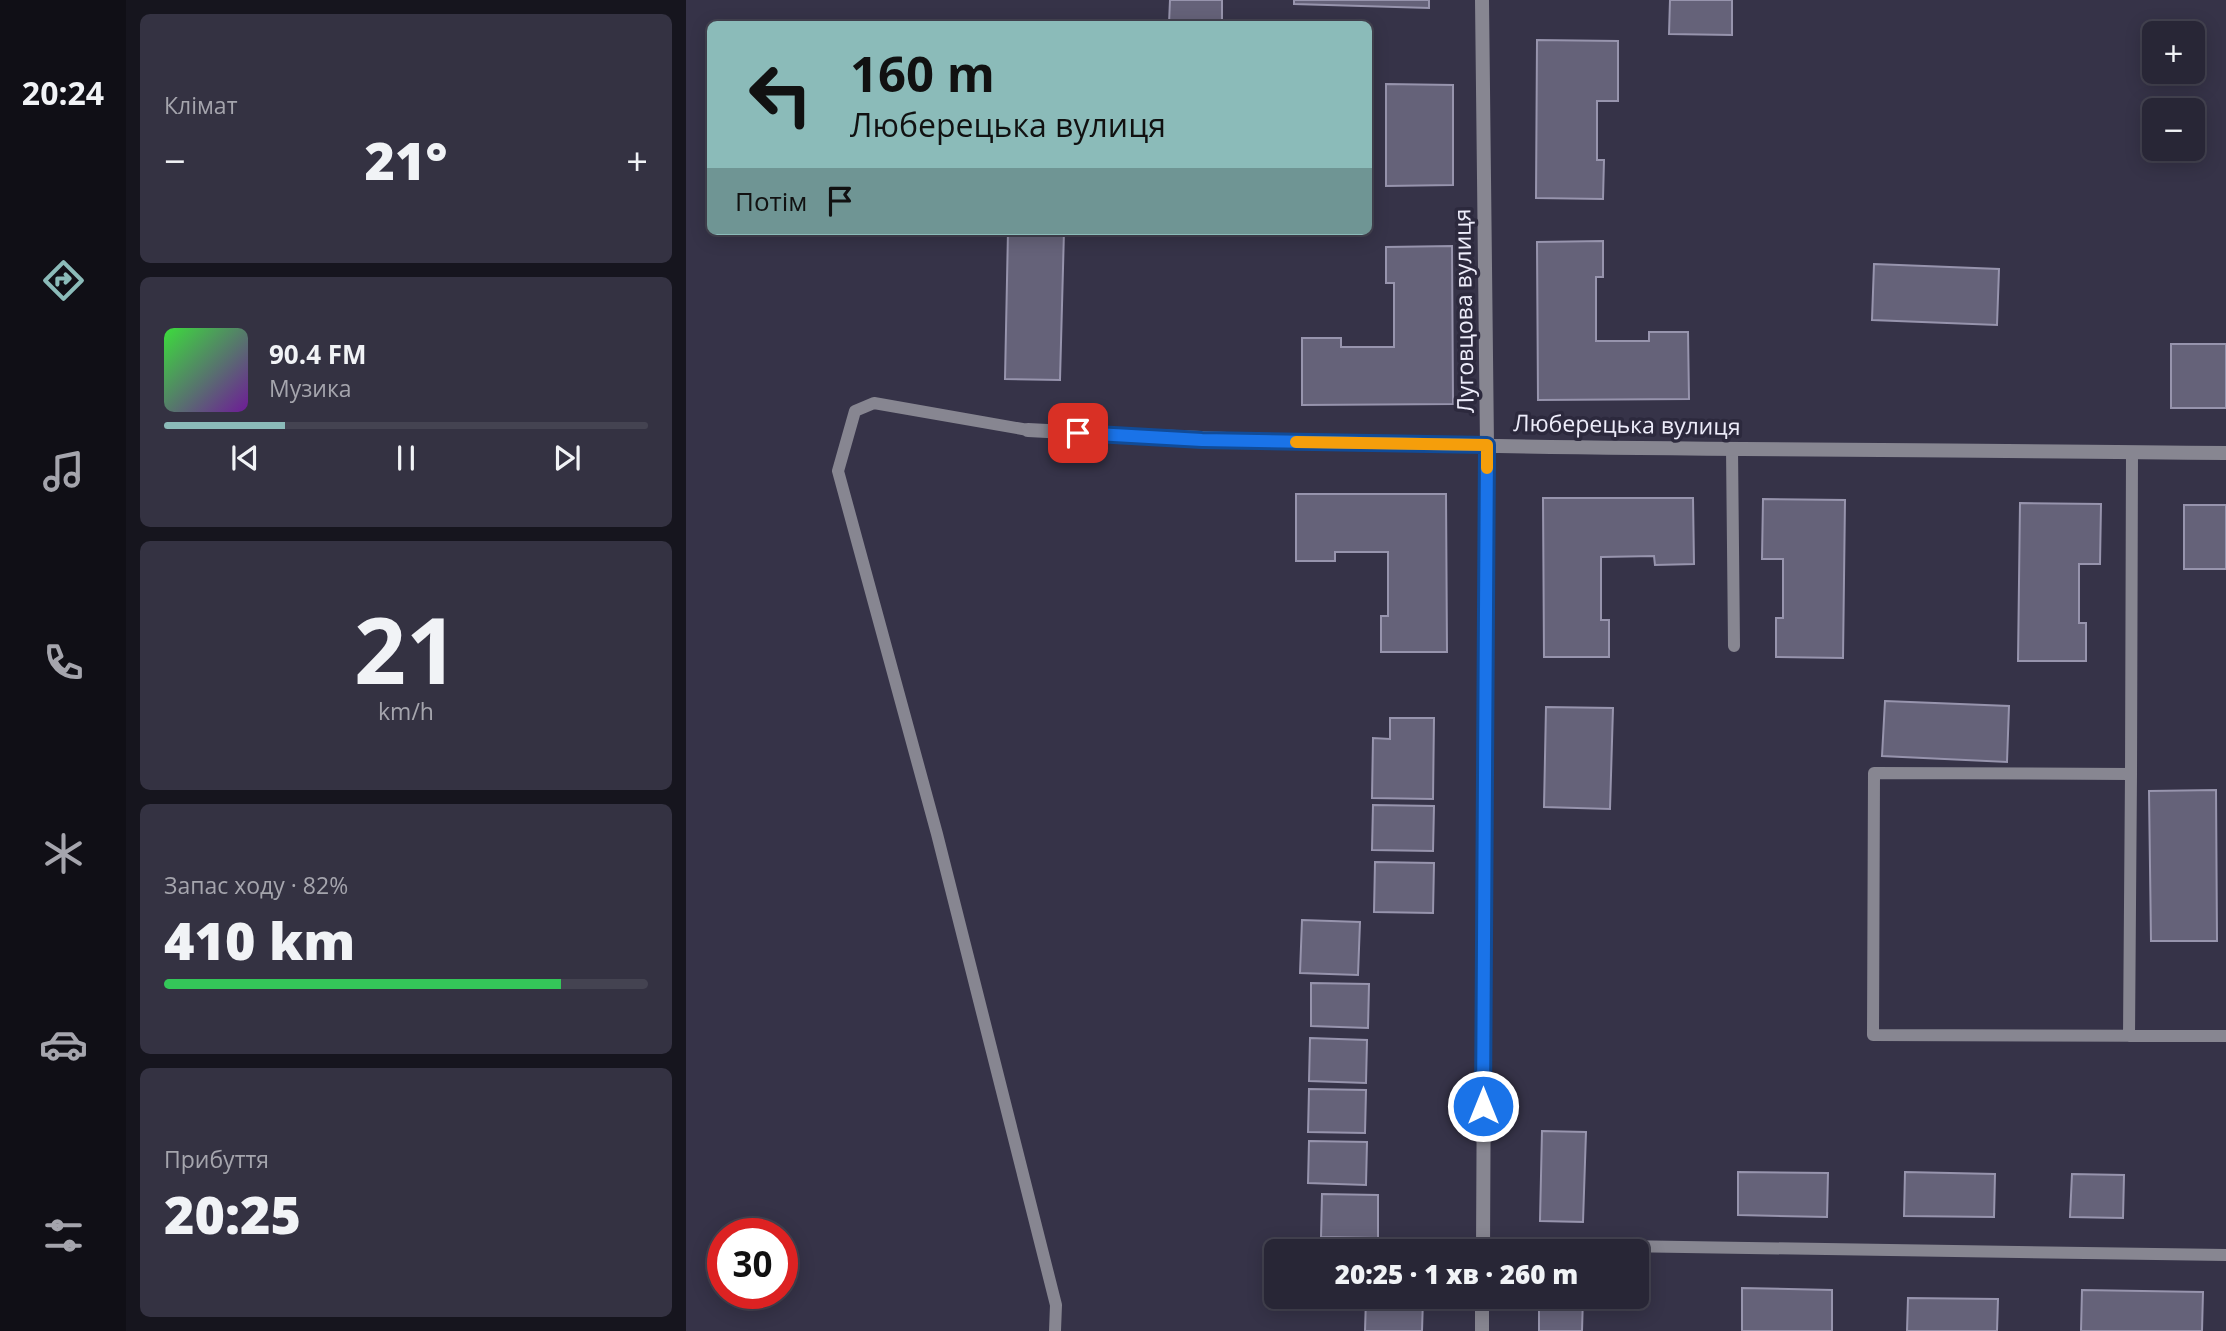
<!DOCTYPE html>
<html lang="uk">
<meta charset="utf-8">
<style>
body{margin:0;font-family:"Open Sans",sans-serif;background:#343242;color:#f1f3f6;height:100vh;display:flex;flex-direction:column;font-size:26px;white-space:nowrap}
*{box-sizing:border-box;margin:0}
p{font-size:23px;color:#a5a5ad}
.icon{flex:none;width:38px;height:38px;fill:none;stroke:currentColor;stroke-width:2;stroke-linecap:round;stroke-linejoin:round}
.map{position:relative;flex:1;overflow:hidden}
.side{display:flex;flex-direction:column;gap:14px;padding:14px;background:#16151e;width:560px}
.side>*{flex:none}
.guide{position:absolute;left:21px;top:21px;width:665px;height:214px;border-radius:10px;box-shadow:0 4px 18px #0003,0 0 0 2px #444351;background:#8bbbb9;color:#111;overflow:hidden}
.controls{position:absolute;left:1456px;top:21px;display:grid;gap:14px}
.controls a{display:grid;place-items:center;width:63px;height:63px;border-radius:10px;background:#282636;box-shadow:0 4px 18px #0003,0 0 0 2px #444351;font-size:35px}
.speed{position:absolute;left:21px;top:1218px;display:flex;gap:14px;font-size:35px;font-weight:700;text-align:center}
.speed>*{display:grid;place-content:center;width:91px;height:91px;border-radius:50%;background:#282636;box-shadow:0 4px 18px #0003,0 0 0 2px #444351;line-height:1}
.speed .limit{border:10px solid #d22;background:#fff;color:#111}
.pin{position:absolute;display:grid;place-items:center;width:60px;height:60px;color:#fff;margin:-30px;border-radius:14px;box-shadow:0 4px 10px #0006}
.me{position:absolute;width:77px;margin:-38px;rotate:0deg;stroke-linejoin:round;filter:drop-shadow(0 0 5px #0008)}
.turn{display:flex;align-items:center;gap:24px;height:147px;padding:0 28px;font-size:32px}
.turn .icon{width:91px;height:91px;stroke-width:2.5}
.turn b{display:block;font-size:49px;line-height:60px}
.then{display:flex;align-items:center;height:66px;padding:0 28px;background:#0003;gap:14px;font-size:26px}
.big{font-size:52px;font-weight:800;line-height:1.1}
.side .tile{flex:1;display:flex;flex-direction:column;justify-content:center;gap:10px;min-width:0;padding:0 24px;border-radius:10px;background:#343242}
.side .dial{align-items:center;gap:0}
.dial b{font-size:91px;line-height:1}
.song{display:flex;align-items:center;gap:21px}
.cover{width:84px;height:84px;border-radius:10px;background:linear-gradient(135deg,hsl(120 70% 55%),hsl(280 70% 35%))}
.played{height:7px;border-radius:4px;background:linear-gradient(90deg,#8bbbb9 25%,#444351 25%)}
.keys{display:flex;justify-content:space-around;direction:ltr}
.heat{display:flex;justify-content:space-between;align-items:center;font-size:38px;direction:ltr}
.charge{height:10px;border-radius:5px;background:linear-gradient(90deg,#34c759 82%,#444351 0)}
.trip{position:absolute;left:578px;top:1239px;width:385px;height:70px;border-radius:10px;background:#282636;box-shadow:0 4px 18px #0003,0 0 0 2px #444351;font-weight:800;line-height:70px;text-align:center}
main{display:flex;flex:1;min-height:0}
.tab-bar{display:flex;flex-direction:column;width:126px;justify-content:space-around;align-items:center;background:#100f16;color:#a5a5ad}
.tab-bar .icon{width:49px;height:49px}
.tab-bar .current{color:#8bbbb9}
.tab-bar b{font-size:32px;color:#f1f3f6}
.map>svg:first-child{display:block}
</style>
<main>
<nav class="tab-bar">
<b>20:24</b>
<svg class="icon current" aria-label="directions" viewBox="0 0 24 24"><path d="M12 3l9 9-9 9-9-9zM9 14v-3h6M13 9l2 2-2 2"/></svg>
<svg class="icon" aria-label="music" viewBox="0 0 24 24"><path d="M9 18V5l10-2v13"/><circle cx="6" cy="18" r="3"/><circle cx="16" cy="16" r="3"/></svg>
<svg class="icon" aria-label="phone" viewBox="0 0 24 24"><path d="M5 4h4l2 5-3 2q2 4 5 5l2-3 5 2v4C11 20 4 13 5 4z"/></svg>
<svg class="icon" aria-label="climate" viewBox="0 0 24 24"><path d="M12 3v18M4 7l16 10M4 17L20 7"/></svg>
<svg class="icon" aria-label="car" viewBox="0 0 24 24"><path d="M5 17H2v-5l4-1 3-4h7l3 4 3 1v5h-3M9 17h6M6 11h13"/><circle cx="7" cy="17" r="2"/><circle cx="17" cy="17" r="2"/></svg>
<svg class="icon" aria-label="filters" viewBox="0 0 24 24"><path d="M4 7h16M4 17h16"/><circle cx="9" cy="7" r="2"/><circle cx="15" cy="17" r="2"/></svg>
</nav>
<section class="side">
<div class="tile"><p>Клімат</p>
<div class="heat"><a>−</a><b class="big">21°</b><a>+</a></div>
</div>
<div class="tile">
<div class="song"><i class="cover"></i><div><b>90.4 FM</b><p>Музика</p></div></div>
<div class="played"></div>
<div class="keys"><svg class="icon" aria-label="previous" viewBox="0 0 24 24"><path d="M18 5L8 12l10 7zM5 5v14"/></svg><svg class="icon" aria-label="pause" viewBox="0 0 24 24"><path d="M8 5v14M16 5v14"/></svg><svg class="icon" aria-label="next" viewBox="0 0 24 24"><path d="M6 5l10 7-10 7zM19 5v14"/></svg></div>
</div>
<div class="tile dial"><b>21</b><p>km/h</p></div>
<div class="tile"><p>Запас ходу · 82%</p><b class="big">410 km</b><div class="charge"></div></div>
<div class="tile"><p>Прибуття</p><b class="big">20:25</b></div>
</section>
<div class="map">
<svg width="1540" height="1331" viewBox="0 0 1540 1331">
<rect width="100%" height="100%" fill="#363348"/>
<!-- building -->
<path fill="#656279" stroke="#9794ad" stroke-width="2" d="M484 0H536V24H483Z
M608 0H743V8L608 4Z
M984 0H1046V35L983 34Z
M851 40 932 41V101H911V160H918L917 199 850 198Z
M700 84 767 85V185L700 186Z
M322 231H378L374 380 319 379Z
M917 241V277H910V341H963V332H1002L1003 399 852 400 851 242Z
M766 246 767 404 616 405V338H655V347H708V283H700V247Z
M1188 264 1313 269 1311 325 1186 320Z
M1485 344H1540V408H1485Z
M610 494H760L761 652H695V616H702V552H649V561H610Z
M857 498H1007L1008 564 969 565 968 556 915 557V620H923V657H858Z
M1077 499 1159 500 1157 658 1090 657V618H1097V559H1076Z
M1334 503 1415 504 1414 564H1393V623H1400V661H1332Z
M1498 505H1540V569H1498Z
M1199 701 1323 706 1321 762 1196 756Z
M860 707 927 708 924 809 858 807Z
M704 718H748L747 799 686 798 687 738 704 739Z
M1530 790 1531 941H1465L1463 791Z
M687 805 748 806 747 851 686 850Z
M689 862 748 863 747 913 688 912Z
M616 920 674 922 672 975 614 973Z
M625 983 683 984 682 1028 625 1026Z
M624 1038 681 1040 680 1083 623 1081Z
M623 1089 680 1090 679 1133 622 1132Z
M856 1131 900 1132 897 1222 854 1221Z
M623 1141 681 1142 680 1185 622 1183Z
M1052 1172 1142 1173 1141 1217 1052 1215Z
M1219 1172 1309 1174 1308 1217 1218 1216Z
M1386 1174 1438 1175 1437 1218 1384 1217Z
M636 1194 692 1195V1238L635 1237Z
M662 1246 719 1247V1251H662Z
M1056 1288 1146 1290V1331H1056Z
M1396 1290 1517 1292 1516 1331H1395Z
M853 1297H897L896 1331H853Z
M680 1298 737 1299 736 1331H679Z
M1222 1298 1312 1299 1311 1331H1221Z"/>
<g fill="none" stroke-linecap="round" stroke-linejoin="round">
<!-- service -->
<path stroke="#878691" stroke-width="12" d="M342 430 188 403 169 411 152 471 251 834 370 1305 369 1331
M1046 448 1048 646
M1446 452 1445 774 1188 773 1187 1035 1540 1036
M1443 1036 1445 774
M797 1244 1540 1255"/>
<!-- minor -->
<path stroke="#878691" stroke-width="14" d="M796 0 801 445 797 1251
M342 430C741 452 1141 448 1540 453
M796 1331V1297"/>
</g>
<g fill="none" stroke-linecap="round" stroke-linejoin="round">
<!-- route casing -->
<g stroke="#114b97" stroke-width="18">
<path id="route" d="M392 433 516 440 801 445 797 1106"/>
</g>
<!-- route -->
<use href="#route" stroke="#1a73e8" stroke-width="12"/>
<!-- slow -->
<path stroke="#f59e0b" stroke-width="12" d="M610 442 801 445V468"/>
</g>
<g text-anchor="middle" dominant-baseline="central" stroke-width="7" stroke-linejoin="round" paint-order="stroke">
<!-- street labels -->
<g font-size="23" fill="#edecfa" stroke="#2c293d">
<text transform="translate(777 311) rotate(-91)">Луговцова вулиця</text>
<text transform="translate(941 424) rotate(1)">Люберецька вулиця</text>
</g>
</g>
</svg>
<div class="controls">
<a>+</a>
<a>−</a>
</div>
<div class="speed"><div class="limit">30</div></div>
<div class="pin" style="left:392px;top:433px;background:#d93025"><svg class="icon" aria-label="arrive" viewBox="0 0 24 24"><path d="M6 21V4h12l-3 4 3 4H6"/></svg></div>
<svg class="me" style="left:797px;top:1106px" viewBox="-20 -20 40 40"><circle r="17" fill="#1a73e8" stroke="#fff" stroke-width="3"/><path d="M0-11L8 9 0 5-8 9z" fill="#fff"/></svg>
<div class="trip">20:25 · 1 хв · 260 m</div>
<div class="guide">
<div class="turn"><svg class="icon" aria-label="left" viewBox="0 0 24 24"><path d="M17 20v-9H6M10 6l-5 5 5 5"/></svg><div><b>160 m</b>Люберецька вулиця</div></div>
<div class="then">Потім<svg class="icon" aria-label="arrive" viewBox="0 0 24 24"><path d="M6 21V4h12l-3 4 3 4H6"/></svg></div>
</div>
</div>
</main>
